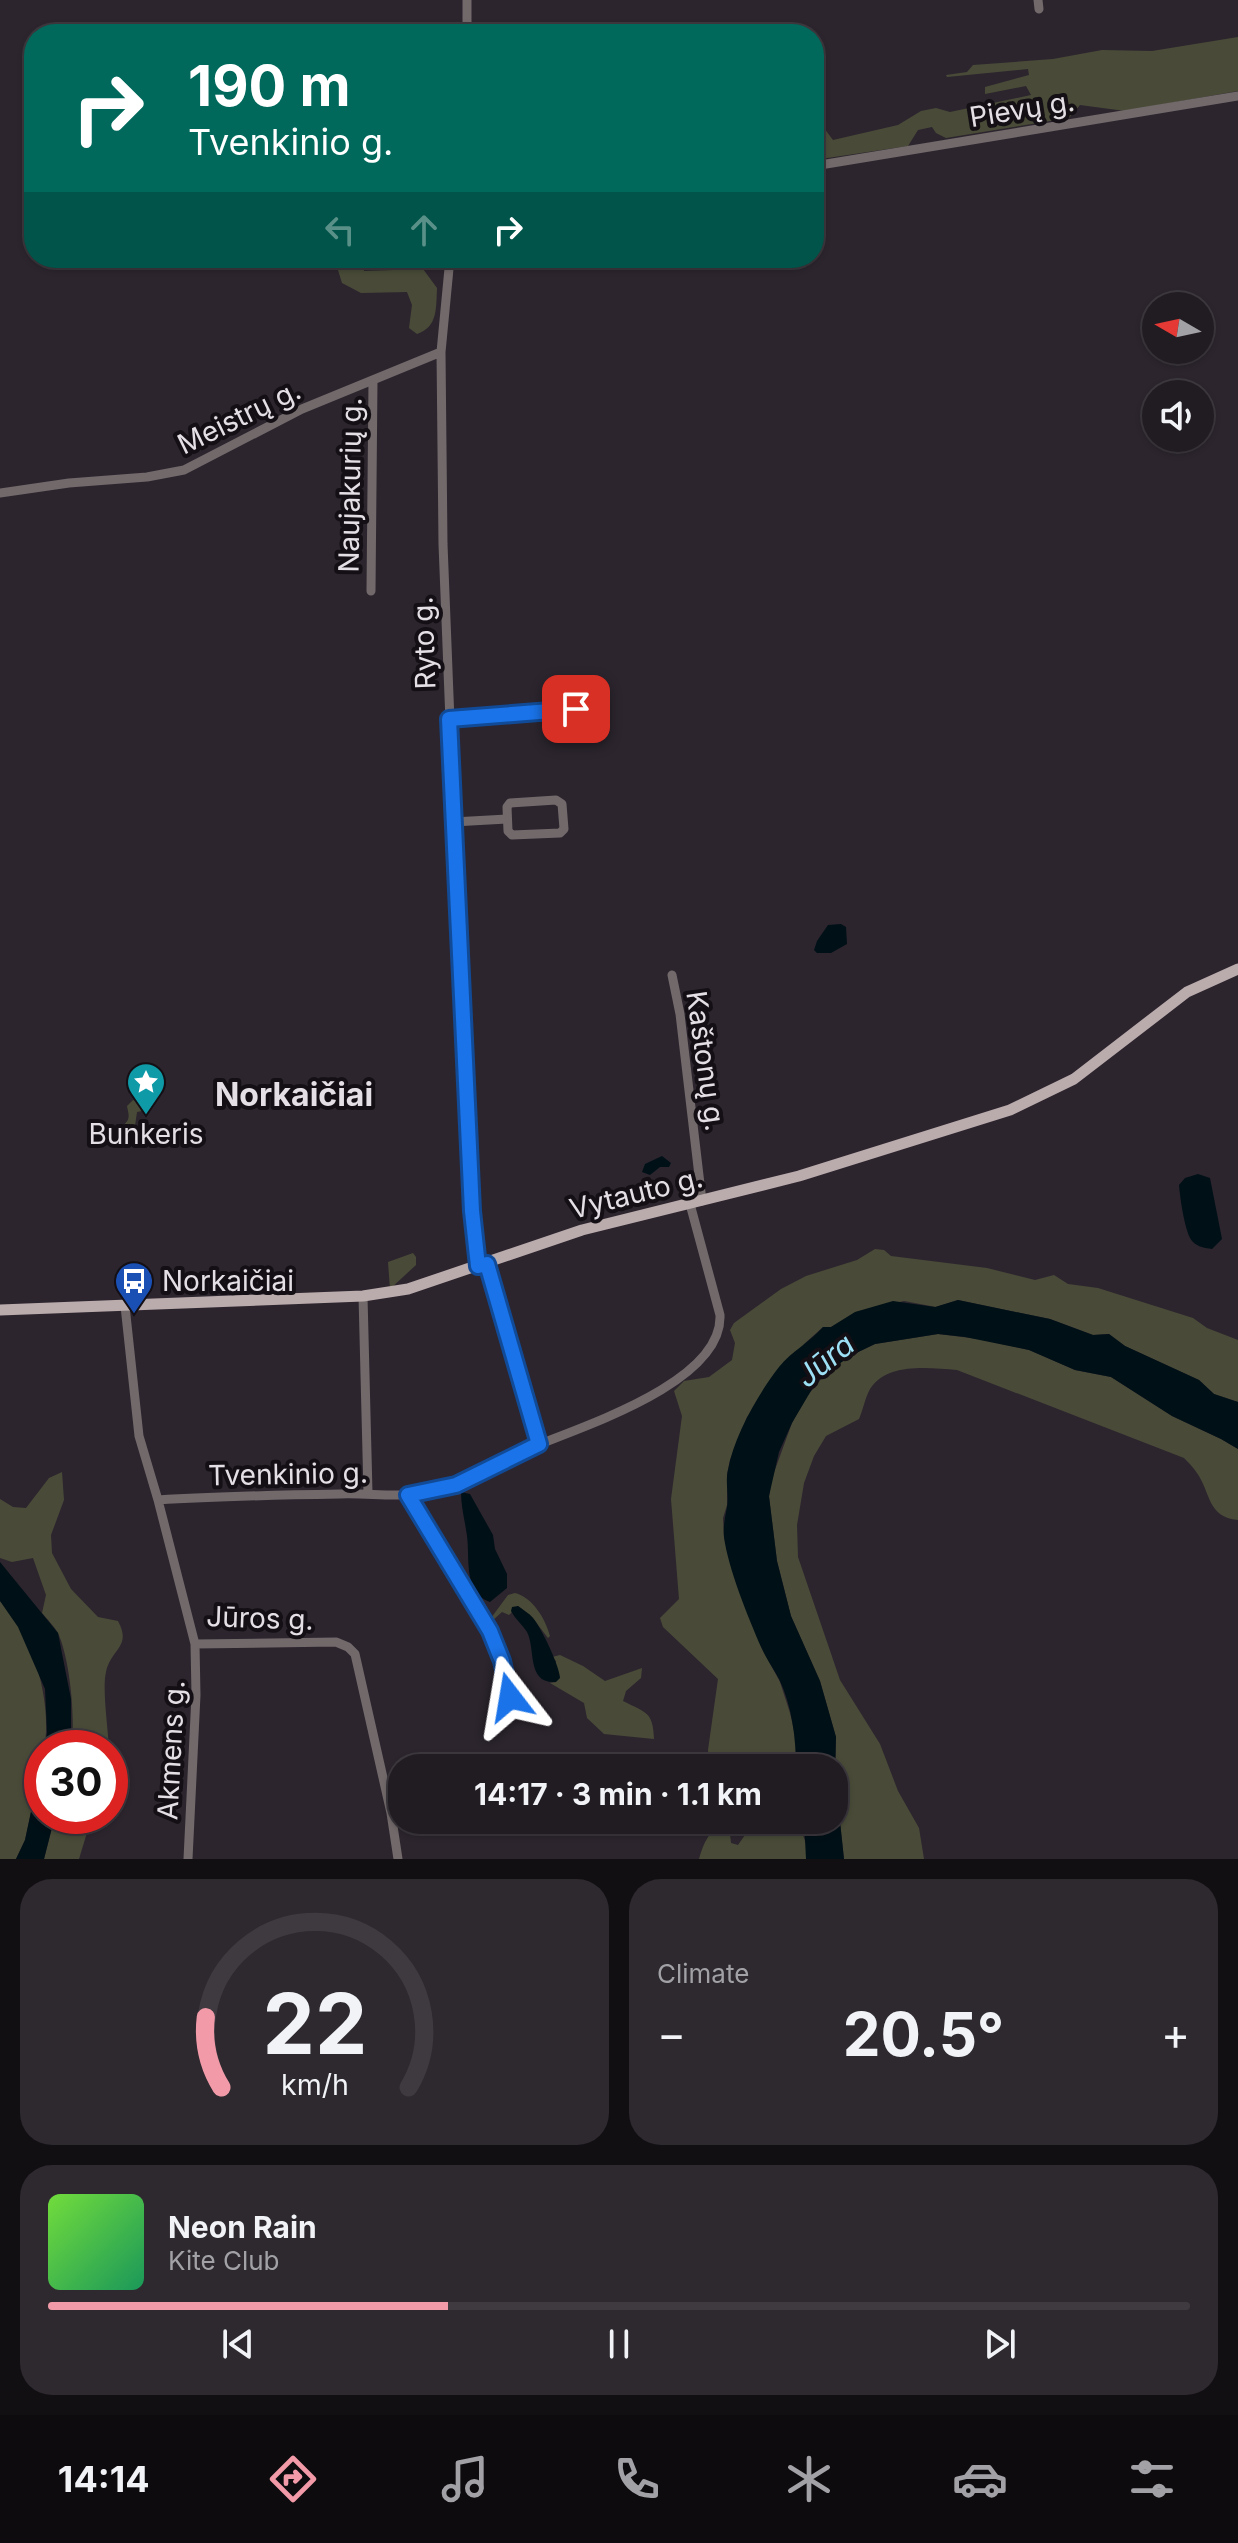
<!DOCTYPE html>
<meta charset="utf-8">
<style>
body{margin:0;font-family:Inter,sans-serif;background:#2d292f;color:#f1f3f6;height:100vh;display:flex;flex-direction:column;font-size:30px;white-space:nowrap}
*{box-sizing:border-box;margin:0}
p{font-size:26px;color:#a2a1a5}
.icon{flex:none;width:44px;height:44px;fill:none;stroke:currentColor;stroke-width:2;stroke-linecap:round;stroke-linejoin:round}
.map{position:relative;height:1859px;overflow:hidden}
.panel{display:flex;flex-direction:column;gap:20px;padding:20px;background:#120f13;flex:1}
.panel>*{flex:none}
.banner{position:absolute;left:24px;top:24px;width:800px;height:244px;border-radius:32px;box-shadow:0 2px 6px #0004,0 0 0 2px #3e3a40;background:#00695c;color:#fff;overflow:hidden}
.needle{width:52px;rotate:279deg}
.controls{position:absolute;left:1142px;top:292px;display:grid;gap:16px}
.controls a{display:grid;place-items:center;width:72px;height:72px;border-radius:50%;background:#211c22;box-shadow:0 2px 6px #0004,0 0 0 2px #3e3a40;font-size:40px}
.speed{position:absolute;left:24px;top:1730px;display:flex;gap:16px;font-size:40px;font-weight:700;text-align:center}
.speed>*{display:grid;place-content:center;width:104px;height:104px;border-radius:50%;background:#211c22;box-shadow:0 2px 6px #0004,0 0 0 2px #3e3a40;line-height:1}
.speed .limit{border:12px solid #d22;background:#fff;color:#111}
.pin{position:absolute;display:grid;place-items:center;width:68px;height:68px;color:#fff;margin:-34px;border-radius:16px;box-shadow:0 4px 12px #0006}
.me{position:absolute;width:88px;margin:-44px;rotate:346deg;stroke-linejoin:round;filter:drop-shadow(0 0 6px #0008)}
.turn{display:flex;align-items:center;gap:28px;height:168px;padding:0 32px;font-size:36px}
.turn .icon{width:104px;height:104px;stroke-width:2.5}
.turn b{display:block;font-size:56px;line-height:68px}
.lanes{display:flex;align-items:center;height:76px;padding:0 32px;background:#0003;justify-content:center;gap:40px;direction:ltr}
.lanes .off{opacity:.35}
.big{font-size:60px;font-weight:700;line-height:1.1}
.panel .card{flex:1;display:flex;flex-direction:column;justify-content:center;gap:12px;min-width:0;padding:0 28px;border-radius:32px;background:#2d292f}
.panel .dial{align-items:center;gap:0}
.dial svg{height:208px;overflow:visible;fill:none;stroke:#3e3a40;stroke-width:7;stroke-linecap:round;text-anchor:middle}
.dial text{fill:#f1f3f6;stroke:none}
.song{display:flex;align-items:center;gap:24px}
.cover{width:96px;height:96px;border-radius:12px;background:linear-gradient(135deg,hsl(100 70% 55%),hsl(150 70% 35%))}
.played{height:8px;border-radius:4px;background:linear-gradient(90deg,#f39aa9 35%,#3e3a40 35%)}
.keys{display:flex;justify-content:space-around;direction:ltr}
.heat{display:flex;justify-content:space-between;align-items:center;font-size:44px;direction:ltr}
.panel .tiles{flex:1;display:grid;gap:20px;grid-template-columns:1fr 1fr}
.card:last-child{grid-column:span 2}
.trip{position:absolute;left:388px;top:1754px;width:460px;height:80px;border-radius:32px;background:#211c22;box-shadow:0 2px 6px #0004,0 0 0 2px #3e3a40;font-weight:700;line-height:80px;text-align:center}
.dock{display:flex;height:128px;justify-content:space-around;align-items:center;background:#0d0b0e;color:#a2a1a5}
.dock .icon{width:56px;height:56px}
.dock .selected{color:#f39aa9}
.dock b{font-size:36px;color:#f1f3f6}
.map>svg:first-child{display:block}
</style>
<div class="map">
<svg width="1238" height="1859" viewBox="0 0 1238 1859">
<rect width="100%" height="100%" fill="#2c252e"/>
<!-- green -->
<path fill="#494b38" d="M1238 37V91L1125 111 1080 105 1069 118 946 138 936 133 932 127 918 130 908 146 814 160V129L824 128 833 140 898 125 921 111 936 108 950 112 1031 95 1026 86 985 94V87L1029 75 1028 69 947 77 946 75 967 72 973 65 1053 59 1102 50 1152 51Z
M338 258H363L364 271 423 269 437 288C436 308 438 327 417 334L409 328 412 305 407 292 361 293 342 283 338 270Z
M133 1100 146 1106 147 1110 137 1112 135 1126 125 1132 121 1127C131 1120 129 1116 127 1106Z
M875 1249 884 1250 891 1256 987 1268 1035 1280 1054 1275 1068 1284 1098 1288 1193 1318 1207 1328 1238 1340V1402L1214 1394 1199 1380 1125 1346 1109 1334 1093 1335 1050 1319 958 1300 936 1307 904 1301 856 1312 831 1327H823L804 1344 800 1351 793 1354 747 1417 730 1460 727 1474V1505L723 1518 724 1538 748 1611 762 1648 780 1682 790 1713 796 1739V1768H710L708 1750 718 1679 663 1627 660 1618 679 1599 671 1499 682 1416 674 1391 684 1381 709 1377 732 1360 735 1343 730 1330 734 1323 781 1289 806 1276 857 1260Z
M413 1253 416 1257V1265L390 1289 388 1262Z
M938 1334 979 1339 1029 1350 1075 1370 1111 1377 1172 1416 1221 1439 1238 1449V1520C1207 1517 1211 1493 1197 1473 1193 1467 1188 1462 1184 1458L957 1370C930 1368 887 1362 870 1389 865 1398 863 1410 859 1419L826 1436 814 1456 804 1483 797 1525 798 1557 840 1680 880 1744 898 1791 919 1828 924 1859H844L835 1775 836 1737 820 1681 791 1616 777 1561 769 1497 772 1478 792 1423 803 1401 827 1372 852 1355 875 1344Z
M62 1472 64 1500 51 1535 52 1553 71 1589 98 1617 118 1621C132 1647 111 1649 106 1672 102 1688 108 1729 109 1748H71C76 1720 70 1659 58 1633 54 1626 47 1619 42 1613L46 1595 33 1558 12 1562 0 1558V1499L13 1507 26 1508 49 1478Z
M515 1593C533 1598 545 1618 550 1636L548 1638 532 1617 518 1606 509 1615 502 1612 492 1621H488L480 1604 491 1618 508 1595Z
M0 1601C33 1631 53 1705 44 1748H42V1760L25 1840 16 1859H0Z
M560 1655 583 1666 605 1681 642 1668 641 1678 626 1691 623 1701C646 1713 653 1711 654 1739L604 1734 587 1718 584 1703 550 1683 556 1682V1661L552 1657Z
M55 1816H92L79 1859H44Z
M746 1820H798L806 1844V1859H699C703 1844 710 1829 724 1821L729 1824 731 1843 738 1845 745 1835Z"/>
<!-- water -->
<path fill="#001017" d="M841 924 846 927 847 944 831 953H817L814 950 817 941 828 925Z
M662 1156 671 1163 669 1167H660L650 1175 642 1172 645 1164Z
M1198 1174 1210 1178 1222 1239 1212 1249C1205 1248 1198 1247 1193 1242 1185 1235 1180 1197 1179 1185L1185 1178Z
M958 1300 1050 1319 1093 1335 1109 1334 1125 1346 1199 1380 1214 1394 1238 1402V1449L1221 1439 1172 1416 1111 1377 1075 1370 1029 1350 965 1337 938 1334 875 1344 852 1355 827 1372 815 1384 792 1423 779 1452 769 1496 777 1561 791 1616 820 1681 836 1737 835 1775 844 1859H806L804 1820H834V1768H796C796 1738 792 1706 779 1679 773 1668 766 1658 761 1647 748 1617 728 1568 724 1537 723 1526 725 1517 727 1507 729 1495 725 1482 728 1470 734 1436 758 1394 779 1367 792 1351 810 1342 823 1327H831L855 1312 893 1301 935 1307Z
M461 1492 470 1494 493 1535 495 1549 507 1574V1588L490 1602C463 1593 470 1558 467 1536 465 1521 461 1507 461 1492Z
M0 1562 58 1633 71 1699V1748H44L47 1733 45 1689 18 1627 0 1601Z
M518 1606C523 1610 529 1613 533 1618 541 1627 560 1667 560 1678L556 1682C526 1684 536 1649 527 1632 522 1624 515 1619 511 1611L512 1607Z
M42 1760V1816H55L44 1859H16L25 1840Z"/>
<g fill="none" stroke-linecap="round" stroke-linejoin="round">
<!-- minor -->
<path stroke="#71696a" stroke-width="9" d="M467 0V34
M1038 0 1039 9
M814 166 1238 96
M450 258 441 352 443 544 461 999 472 1211 478 1266
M0 493 69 483 147 477 184 470 302 409 441 352
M371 591 373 381
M449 719 576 709
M556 800 562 804 564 829 560 833 512 835 508 831 507 807 510 803Z
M453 822 507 819
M672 975 680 1014 702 1201
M487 1264 539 1444
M363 1296 368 1493
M125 1306 139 1436 158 1500 195 1644 196 1695 188 1859
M408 1495C435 1535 535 1680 502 1723
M158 1500C219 1496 279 1495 340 1494 366 1493 394 1497 419 1494 459 1488 489 1466 525 1450 577 1428 723 1384 720 1315L690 1204
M195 1644 336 1642 348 1647 355 1654 391 1813 398 1859"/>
<!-- major -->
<path stroke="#baabac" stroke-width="11" d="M0 1310 363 1296 408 1289 582 1230 799 1176 1010 1110 1074 1079 1187 992 1238 969"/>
</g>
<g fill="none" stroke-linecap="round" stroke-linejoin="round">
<!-- route casing -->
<g stroke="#114b97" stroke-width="20">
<path id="route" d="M510 1697 502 1661 490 1631 408 1495 456 1485 539 1444 487 1264 478 1266 472 1211 449 719 576 709"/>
</g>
<!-- route -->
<use href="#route" stroke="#1a73e8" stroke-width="14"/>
</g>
<!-- icons -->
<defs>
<g id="sight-pin" transform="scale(2)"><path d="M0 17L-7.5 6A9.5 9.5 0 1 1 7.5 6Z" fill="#0f9aa8" stroke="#130f14"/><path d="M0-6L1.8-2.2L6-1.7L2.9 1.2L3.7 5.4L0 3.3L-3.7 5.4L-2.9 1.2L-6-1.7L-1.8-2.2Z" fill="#fff"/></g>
<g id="bus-pin" transform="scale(2)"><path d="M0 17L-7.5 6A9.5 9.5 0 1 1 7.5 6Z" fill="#1a4fb4" stroke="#130f14"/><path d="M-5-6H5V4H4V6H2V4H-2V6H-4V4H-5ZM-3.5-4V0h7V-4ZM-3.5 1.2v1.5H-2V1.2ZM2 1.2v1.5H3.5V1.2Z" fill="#fff"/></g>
</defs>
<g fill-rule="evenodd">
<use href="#sight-pin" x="146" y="1082"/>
<use href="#bus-pin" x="134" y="1281"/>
</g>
<g text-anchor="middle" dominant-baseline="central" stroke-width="8" stroke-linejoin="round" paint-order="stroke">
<!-- street labels -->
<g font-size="28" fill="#e4dfe5" stroke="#130f14">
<text transform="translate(1022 109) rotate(-9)">Pievų g.</text>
<text transform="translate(239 417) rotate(-26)">Meistrų g.</text>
<text transform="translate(350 485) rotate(-89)">Naujakurių g.</text>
<text transform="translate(424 643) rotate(-92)">Ryto g.</text>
<text transform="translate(706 1061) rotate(82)">Kaštonų g.</text>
<text transform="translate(636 1193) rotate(-14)">Vytauto g.</text>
<text transform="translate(288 1474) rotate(-1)">Tvenkinio g.</text>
<text transform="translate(260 1618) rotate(2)">Jūros g.</text>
<text transform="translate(171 1750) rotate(-87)">Akmens g.</text>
</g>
<!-- poi labels -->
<g font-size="28" fill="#e4dfe5" stroke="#130f14">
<text x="146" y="1134">Bunkeris</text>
<text x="162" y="1281" text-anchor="start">Norkaičiai</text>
</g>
<!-- water labels -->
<g font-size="30" font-style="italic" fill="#9de0f5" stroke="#130f14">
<text transform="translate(825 1360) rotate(-39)">Jūra</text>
</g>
<!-- quarter labels -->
<g font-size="32" font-weight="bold" fill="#e4dfe5" stroke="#130f14">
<text x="294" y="1094">Norkaičiai</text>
</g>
</g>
</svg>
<div class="controls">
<a><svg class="needle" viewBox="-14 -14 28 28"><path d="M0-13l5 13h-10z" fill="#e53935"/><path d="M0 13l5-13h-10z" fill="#a2a1a5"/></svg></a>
<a><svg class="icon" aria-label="sound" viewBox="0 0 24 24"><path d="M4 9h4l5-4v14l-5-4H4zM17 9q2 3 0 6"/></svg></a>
</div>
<div class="speed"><div class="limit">30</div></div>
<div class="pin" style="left:576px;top:709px;background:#d93025"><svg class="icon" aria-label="arrive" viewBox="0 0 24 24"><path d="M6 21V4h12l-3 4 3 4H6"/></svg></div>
<svg class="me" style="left:510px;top:1697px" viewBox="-20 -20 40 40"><path d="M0-17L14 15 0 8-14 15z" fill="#1a73e8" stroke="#fff" stroke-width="4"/></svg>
<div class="trip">14:17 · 3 min · 1.1 km</div>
<div class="banner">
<div class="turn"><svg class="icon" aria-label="right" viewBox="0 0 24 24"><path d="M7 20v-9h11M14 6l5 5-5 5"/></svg><div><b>190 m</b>Tvenkinio g.</div></div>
<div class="lanes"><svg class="icon off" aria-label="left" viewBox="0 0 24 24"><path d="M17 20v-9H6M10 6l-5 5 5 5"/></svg><svg class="icon off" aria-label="ahead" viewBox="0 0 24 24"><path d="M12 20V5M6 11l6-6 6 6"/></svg><svg class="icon" aria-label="right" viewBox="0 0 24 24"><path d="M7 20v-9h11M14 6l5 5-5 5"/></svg></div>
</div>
</div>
<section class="panel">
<div class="tiles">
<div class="card dial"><svg viewBox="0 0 100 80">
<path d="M14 69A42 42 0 1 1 86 69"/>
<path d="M14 69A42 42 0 0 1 8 42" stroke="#f39aa9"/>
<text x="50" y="56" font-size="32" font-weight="700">22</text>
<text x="50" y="72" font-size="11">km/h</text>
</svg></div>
<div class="card"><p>Climate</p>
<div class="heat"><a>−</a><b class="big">20.5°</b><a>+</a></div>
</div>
<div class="card">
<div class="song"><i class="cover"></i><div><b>Neon Rain</b><p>Kite Club</p></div></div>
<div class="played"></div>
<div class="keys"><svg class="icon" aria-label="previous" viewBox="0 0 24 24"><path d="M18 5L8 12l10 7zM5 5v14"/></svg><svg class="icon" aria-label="pause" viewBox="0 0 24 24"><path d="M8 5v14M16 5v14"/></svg><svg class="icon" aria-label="next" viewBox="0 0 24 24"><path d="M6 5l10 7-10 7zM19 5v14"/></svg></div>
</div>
</div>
</section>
<nav class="dock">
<b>14:14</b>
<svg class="icon selected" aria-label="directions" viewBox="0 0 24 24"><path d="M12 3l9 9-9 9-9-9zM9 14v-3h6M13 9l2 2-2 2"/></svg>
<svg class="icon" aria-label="music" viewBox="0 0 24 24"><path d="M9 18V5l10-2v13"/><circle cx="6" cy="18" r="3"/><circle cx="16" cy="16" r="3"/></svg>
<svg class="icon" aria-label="phone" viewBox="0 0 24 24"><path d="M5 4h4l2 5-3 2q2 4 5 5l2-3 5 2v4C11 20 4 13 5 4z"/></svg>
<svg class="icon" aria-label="climate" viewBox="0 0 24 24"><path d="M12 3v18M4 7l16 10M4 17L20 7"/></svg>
<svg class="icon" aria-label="car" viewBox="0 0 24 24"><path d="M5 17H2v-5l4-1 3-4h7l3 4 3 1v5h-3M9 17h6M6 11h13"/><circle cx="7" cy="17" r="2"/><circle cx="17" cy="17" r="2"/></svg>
<svg class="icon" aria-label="filters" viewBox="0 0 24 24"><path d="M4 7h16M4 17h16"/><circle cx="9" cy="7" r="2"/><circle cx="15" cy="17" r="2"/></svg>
</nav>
